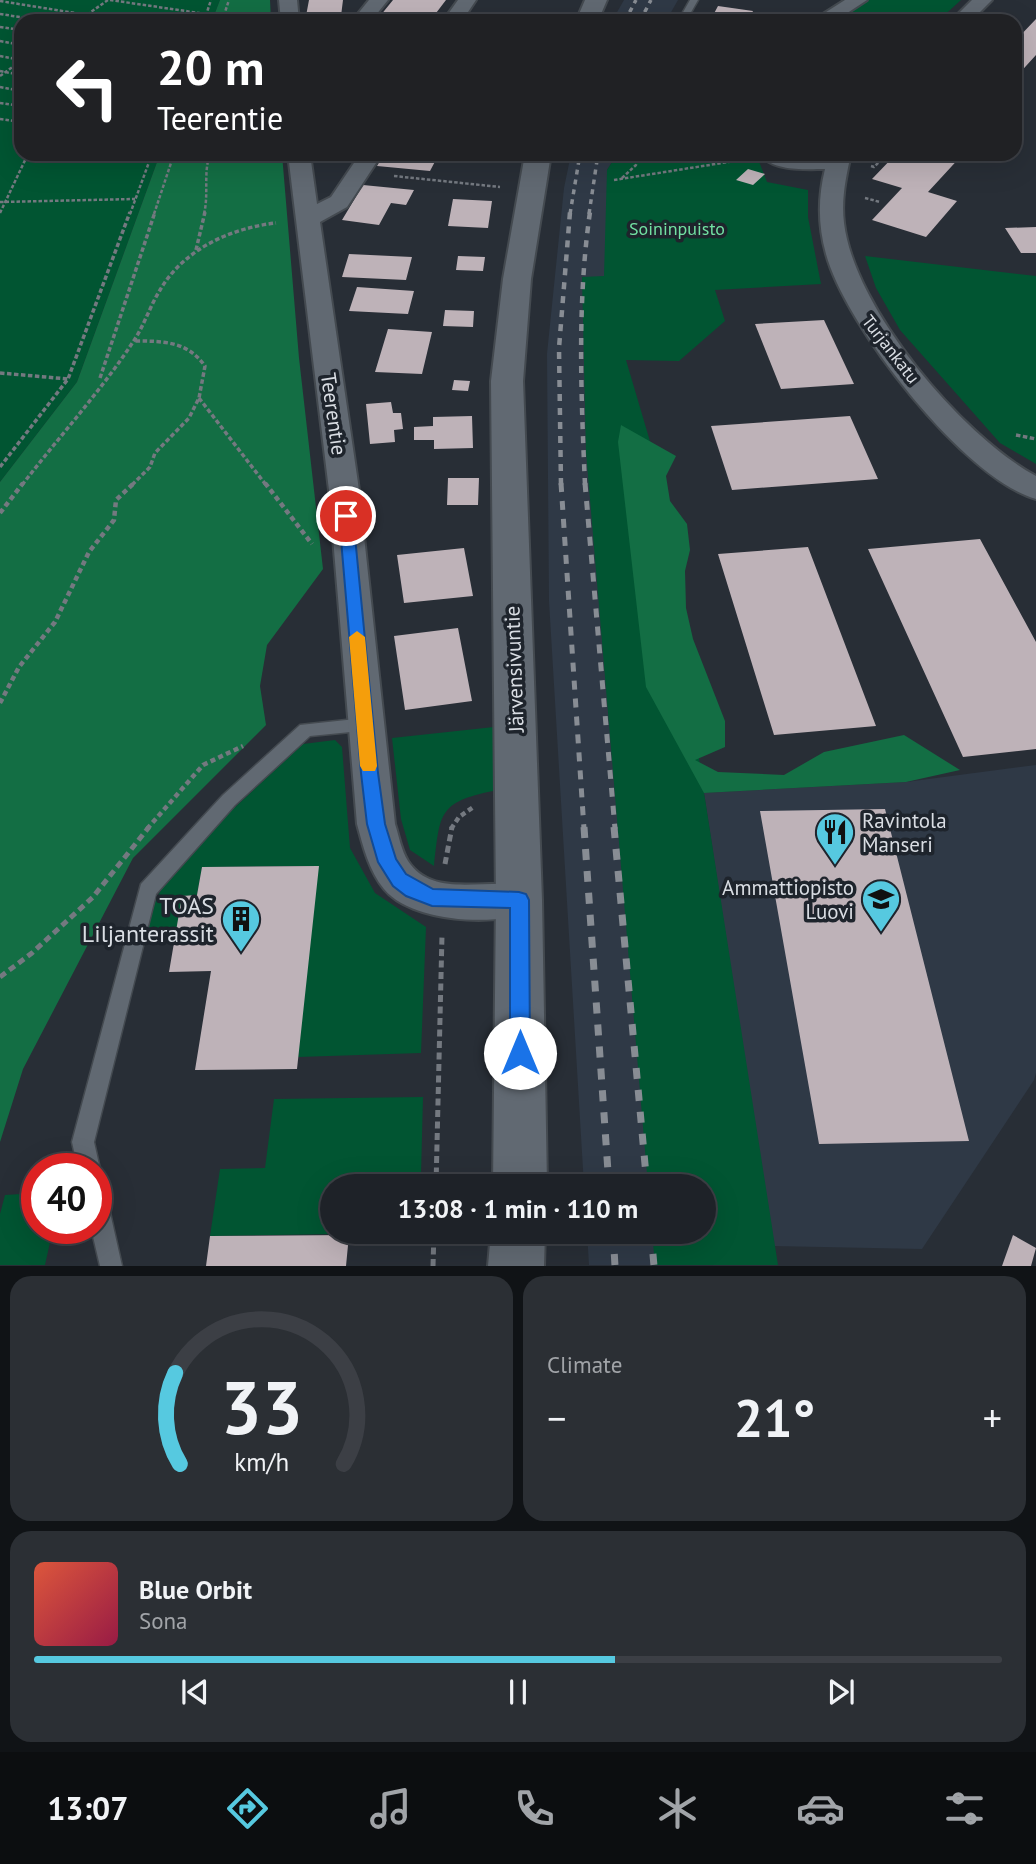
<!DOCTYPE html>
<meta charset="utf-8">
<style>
body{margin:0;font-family:"PT Sans",sans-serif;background:#2b2f34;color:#f1f3f6;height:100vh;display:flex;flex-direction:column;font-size:26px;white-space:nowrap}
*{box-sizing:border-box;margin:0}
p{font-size:23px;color:#a1a4a8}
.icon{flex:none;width:38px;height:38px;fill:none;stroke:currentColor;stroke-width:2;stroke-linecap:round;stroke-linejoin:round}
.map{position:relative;height:1266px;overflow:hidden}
.panel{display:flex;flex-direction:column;gap:10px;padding:10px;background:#101316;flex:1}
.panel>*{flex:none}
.guide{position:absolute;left:14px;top:14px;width:1008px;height:147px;border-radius:21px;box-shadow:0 7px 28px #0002,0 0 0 2px #3c3f45;background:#202124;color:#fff;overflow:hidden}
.speed{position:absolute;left:21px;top:1153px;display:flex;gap:14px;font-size:35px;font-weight:700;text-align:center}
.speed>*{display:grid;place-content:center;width:91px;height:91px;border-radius:50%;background:#1e2228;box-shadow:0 7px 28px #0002,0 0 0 2px #3c3f45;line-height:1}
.speed .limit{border:10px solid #d22;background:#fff;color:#111}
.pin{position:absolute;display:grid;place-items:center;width:60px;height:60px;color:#fff;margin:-30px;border:4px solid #fff;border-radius:50%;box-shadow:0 2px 7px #0007}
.me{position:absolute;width:77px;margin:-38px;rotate:0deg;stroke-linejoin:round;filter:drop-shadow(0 0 5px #0008)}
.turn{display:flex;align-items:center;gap:24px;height:147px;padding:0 28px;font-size:32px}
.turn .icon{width:91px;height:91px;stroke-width:2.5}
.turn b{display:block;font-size:49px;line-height:60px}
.big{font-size:52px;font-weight:700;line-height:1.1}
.panel .widget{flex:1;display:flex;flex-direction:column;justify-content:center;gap:10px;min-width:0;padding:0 24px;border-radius:21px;background:#2b2f34}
.panel .dial{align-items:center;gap:0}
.dial svg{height:182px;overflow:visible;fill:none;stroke:#3c3f45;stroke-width:7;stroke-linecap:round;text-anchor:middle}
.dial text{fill:#f1f3f6;stroke:none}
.song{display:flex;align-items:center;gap:21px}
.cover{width:84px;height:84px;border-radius:10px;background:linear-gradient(135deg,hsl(10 70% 55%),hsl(340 70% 35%))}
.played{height:7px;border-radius:4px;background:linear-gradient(90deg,#56c9e0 60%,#3c3f45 60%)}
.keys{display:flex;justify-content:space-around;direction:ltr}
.heat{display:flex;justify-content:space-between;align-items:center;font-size:38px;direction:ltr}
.panel .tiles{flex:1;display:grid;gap:10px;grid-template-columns:1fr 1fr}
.widget:last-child{grid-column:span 2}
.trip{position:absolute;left:320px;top:1174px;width:396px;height:70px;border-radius:35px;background:#1e2228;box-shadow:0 7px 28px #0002,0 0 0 2px #3c3f45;font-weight:700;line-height:70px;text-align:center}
.tab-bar{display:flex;height:112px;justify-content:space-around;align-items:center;background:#0c0e10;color:#a1a4a8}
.tab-bar .icon{width:49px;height:49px}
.tab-bar .selected{color:#56c9e0}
.tab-bar b{font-size:32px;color:#f1f3f6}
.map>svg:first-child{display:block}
</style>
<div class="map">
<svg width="1036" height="1266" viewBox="0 0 1036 1266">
<rect width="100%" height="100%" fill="#282e36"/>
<!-- built -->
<path fill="#2f3946" d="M624 0H678L666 21H612Z
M571 154H617L607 170 687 1186H584L549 601 547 354 564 188Z
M1036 765V1073L1034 1080 922 1249 773 1246 704 793 906 782Z
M587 1232H691L695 1265H589Z"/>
<!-- green -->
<path fill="#015532" d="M0 0H220L212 21H21V154H160L77 382 0 482Z
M866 0H961L939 20 917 14 909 21H828Z
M617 154H756L767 182 808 190V217L821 284 715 290 725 321 679 361 626 360 657 465 703 786 778 1265H655L652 1232H704V1186H648L586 452 582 277 604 276 607 170Z
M865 256 1036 276V464L1000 443 900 330 876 288Z
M494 727 493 791C438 802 440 814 434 866L410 850 401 819 392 738Z
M335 740 342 747 350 848 375 893 426 927 421 1053 298 1057 318 866 202 867 197 895 182 896 176 934 142 936 146 921 173 865 303 744Z
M423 1097 421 1175H409L408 1186H332V1232L406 1233 210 1236 220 1169 265 1168 274 1099Z
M37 1193V1228L53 1229 45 1265H0V1214L5 1195Z"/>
<!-- forest -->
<path fill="#136e44" d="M220 0H270L271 21H212Z
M160 154H282L299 358 323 569 267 645 260 686 266 725 133 858 23 1069 0 1142V482L77 382Z
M621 425 676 456 666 476 670 501 687 524 690 550 685 571 686 608 693 639 725 721V747L695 760 718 772 784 775 824 752 904 735 960 770 906 782 704 793 646 687 618 442Z"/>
<!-- building -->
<path fill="#beb2b8" d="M309 0H343L341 16H306Z
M393 0H446L430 21H376Z
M718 6 753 11 748 21H710Z
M1036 19V55L1015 78V41Z
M384 154H439L430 171 377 166Z
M896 154H963L928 192 957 201 926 237 872 220 902 188 872 179Z
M748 169 765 174 753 185 736 180Z
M363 185 414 190 406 205 391 203 379 225 342 220Z
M453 199 492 201 488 228 448 226Z
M1036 227V253H1021L1005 228Z
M349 254 412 257 406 280 342 277Z
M458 256 485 257 483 271 456 270Z
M357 287 414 291 408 314 349 311Z
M445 310 474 311 473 327 443 326Z
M824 320 854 384 781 389 755 324Z
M388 329 432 332 422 374 375 372Z
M454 380 470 381 468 391 452 390Z
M391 402 393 413H401L403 429 394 430 395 442 370 444 366 404Z
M472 416 473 448 434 449V440H414V427L433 426V417Z
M850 416 878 479 732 490 711 426Z
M448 478H479L478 505H447Z
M980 539 1036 642V749L963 757 868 549Z
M808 547 876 726 774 735 718 554Z
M464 548 473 596 404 603 397 555Z
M458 628 472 701 405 710 394 636Z
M885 809 969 1141 819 1144 760 811Z
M319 866 297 1069 195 1070 211 971 169 972 182 896 197 895 202 867Z
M349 1235 346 1266H206L210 1236Z
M1013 1235 1036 1248 1031 1266H1002Z"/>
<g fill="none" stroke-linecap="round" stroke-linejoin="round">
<!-- lane casing -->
<g stroke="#444a50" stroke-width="3">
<path id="lane" d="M690 0H698L686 21H678Z
M365 718 371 720 373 725 371 730 310 736 235 805 156 894 94 1142 100 1169 96 1177V1169H78L72 1142 141 884 223 795 300 725Z
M96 1188 104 1191 107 1199 122 1266H100L91 1228H96Z"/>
</g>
<!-- street casing -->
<g stroke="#444a50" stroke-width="4">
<path id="street" d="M279 0H297L299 21H281Z
M369 0H388L371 21H352Z
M458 0H476L462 21H443Z
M845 0H867L835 21H812Z
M972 0H992L971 21H951Z
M288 154H310L317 204 331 197 360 154H382L347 207 320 222 359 490 395 824C399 836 401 850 408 861 435 902 494 874 533 888L539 900 533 912C494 926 412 923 384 889 369 871 363 846 357 824L329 490Z
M760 154 828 156 829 154H851C846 177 841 199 844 223 854 308 962 436 1036 476V499C964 479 845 325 826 254 818 226 818 197 825 169 806 169 773 172 760 154Z"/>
</g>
<!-- secondary casing -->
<g stroke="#444a50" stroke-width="4">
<path id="secondary" d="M585 0H607L598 21H576Z
M525 154H551L531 279 523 381 542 900 547 1186H493L496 900 491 381 503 279Z
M491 1232H545L544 1266H488Z"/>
</g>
<!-- path-far3 -->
<path stroke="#747980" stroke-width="2.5" stroke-dasharray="3.5 2" stroke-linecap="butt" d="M110 0 206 14
M0 1 125 21
M0 14 46 21
M78 21 108 0
M181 21 191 13
M204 21 211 0
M222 21 229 0
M0 27 21 30
M0 41 21 45
M0 56 21 60
M0 71 21 75
M0 76 21 61
M0 87 21 91
M0 103 21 106
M0 119 21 122
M871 166 874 167 887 154
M394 176 500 187
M622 178 636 165 639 154
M614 180 741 160
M865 198 880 202
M0 202 135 199
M0 213 28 154
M130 214 152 154
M154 214 174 154
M204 214C209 194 203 173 210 154"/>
<!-- path-far2 -->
<path stroke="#747980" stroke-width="3.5" stroke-dasharray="4.5 2.5" stroke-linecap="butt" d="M196 250 205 212
M0 373 68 379
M100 378 155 212
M199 398 266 485
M1016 435 1036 439
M0 467 68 379 130 212
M22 485C58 438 101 391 133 342 144 326 150 306 160 290 184 249 231 228 276 223
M132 485 150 467 155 453 189 418 199 398 205 366C187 341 163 341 134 341"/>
<!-- path-far1 -->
<path stroke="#747980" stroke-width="4.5" stroke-dasharray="5 3.5" stroke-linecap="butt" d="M265 483 312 544
M0 513 23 483
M0 703 19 667 55 622 89 552 114 520 116 500 134 483
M147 829 203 765 243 746
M451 829 459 817 475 806"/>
<!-- path -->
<path stroke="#747980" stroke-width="5" stroke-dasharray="7 4.5" stroke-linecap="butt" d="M445 864 452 827
M0 977 32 953 93 897 149 827
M436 1186 442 935
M433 1266 434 1232"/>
<!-- lane -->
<use href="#lane" fill="#616972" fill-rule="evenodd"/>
<!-- street -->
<use href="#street" fill="#616972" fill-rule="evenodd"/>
<!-- secondary -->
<use href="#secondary" fill="#616972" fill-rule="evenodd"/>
<!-- rail-far3 -->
<path stroke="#888d94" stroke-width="3.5" stroke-dasharray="5 5" stroke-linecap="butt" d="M625 21 636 0
M640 21 651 0
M570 214 580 154
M589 214 598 154"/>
<!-- rail-far2 -->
<path stroke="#888d94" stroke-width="4.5" stroke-dasharray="7 7" stroke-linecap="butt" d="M561 485 559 348 570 212
M585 485C581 394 577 302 590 212"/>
<!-- rail-far1 -->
<path stroke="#888d94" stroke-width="5" stroke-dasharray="9 9" stroke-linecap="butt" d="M561 483 584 829
M585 483 615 829"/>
<!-- rail -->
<path stroke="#888d94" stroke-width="7" stroke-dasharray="11 11" stroke-linecap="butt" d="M584 827 609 1186
M614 827 647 1186
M613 1232 615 1266
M651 1232 654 1266"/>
</g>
<!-- route -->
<path fill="#1a73e8" stroke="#114b97" stroke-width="2" d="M346 512 353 516 378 773 385 824 396 859 406 874 433 889 519 892 526 894 529 900 530 1053 527 1060 520 1063 513 1060 510 1053V908L432 906 406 896 393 886 378 862 367 824 361 773 339 516Z"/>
<!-- slow -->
<path fill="#f59e0b" d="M357 631 365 637 377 766 375 771H363L360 766 349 637Z"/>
<!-- icons -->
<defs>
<g id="restaurant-pin" transform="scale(2.0125)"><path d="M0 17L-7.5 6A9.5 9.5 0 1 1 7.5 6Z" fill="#56c9e0" stroke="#1e242c"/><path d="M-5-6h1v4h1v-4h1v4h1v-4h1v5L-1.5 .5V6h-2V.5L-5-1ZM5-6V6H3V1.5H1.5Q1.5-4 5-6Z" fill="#111"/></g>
<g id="school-pin" transform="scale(2.0125)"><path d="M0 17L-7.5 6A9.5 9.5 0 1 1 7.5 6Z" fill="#56c9e0" stroke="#1e242c"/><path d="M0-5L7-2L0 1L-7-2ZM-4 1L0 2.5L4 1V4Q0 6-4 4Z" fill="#111"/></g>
<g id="building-pin" transform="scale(2.0125)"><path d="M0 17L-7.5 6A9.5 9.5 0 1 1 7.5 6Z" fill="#56c9e0" stroke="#1e242c"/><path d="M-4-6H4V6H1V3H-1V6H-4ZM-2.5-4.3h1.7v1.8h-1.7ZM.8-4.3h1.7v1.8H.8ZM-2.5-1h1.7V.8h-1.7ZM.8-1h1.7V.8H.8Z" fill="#111"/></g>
</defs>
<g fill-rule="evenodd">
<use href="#restaurant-pin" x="835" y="832"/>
<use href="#school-pin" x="881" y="899"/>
<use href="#building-pin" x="241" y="919"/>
</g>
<g text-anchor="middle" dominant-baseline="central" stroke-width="7" stroke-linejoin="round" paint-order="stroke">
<!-- far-park labels -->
<g font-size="18" fill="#72e1a3" stroke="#1e242c">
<text x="677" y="228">Soininpuisto</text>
</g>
<!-- far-street labels -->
<g font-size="18" fill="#d9dde3" stroke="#1e242c">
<text transform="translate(891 349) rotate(52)">Turjankatu</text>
</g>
<!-- street labels -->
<g font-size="21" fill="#d9dde3" stroke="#1e242c">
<text transform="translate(334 414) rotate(82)">Teerentie</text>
<text transform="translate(514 669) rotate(-92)">Järvensivuntie</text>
</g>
<!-- poi labels -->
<g font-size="21" fill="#d9dde3" stroke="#1e242c" text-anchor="start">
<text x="862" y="820">Ravintola<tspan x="862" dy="24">Manseri</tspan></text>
<text x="854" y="887" text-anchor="end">Ammattiopisto<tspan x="854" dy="24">Luovi</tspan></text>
</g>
<!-- near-poi labels -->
<g font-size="24" fill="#d9dde3" stroke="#1e242c" text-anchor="end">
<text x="214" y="905">TOAS<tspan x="214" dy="28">Liljanterassit</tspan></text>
</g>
</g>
</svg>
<div class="speed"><div class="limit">40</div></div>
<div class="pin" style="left:346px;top:516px;background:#d93025"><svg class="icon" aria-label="arrive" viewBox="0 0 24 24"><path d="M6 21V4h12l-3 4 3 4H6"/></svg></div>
<svg class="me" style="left:520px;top:1053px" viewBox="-20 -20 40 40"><circle r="19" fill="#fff"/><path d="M0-13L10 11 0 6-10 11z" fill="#1a73e8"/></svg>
<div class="trip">13:08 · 1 min · 110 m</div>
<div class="guide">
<div class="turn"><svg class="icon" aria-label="left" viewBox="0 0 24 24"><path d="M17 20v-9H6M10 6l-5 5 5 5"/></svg><div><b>20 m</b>Teerentie</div></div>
</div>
</div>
<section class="panel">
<div class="tiles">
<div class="widget dial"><svg viewBox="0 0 100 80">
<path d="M14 69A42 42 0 1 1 86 69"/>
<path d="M14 69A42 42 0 0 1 12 29" stroke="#56c9e0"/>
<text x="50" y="56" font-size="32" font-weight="700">33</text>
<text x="50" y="72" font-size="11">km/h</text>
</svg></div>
<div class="widget"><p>Climate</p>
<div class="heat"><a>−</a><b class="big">21°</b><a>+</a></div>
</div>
<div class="widget">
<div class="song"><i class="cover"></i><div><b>Blue Orbit</b><p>Sona</p></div></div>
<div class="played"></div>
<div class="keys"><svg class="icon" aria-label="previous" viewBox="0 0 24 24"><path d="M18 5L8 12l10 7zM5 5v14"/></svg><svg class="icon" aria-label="pause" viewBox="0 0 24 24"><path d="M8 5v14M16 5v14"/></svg><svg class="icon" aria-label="next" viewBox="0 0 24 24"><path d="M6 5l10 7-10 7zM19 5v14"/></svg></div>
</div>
</div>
</section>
<nav class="tab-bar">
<b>13:07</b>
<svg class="icon selected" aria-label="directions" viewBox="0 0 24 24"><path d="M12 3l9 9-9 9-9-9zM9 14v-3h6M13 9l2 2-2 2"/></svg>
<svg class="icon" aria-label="music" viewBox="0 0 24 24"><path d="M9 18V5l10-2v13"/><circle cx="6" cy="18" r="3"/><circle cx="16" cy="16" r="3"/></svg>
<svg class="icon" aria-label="phone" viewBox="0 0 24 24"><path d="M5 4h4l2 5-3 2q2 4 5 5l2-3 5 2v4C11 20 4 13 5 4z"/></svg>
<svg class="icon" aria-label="climate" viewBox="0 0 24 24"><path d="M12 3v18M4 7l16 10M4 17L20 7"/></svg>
<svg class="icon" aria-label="car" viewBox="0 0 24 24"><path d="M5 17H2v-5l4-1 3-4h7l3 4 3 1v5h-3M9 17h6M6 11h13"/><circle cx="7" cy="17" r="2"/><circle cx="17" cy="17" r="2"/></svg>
<svg class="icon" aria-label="filters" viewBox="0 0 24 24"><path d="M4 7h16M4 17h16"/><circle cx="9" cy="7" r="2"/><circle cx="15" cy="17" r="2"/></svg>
</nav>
